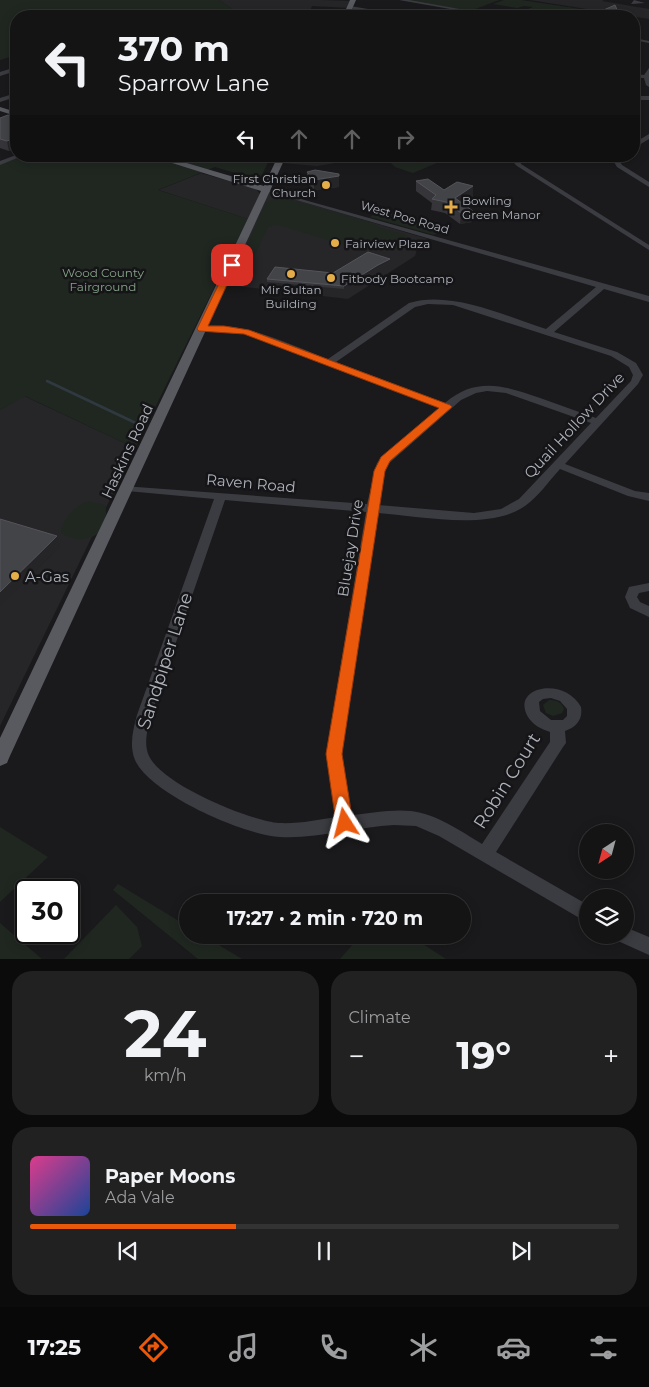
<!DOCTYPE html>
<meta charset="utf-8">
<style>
body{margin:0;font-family:Montserrat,sans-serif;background:#212122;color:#f1f3f6;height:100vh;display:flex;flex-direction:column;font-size:19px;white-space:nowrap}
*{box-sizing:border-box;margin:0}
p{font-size:16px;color:#9d9ea0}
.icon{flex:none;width:28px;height:28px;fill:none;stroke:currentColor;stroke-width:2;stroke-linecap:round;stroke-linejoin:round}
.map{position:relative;height:959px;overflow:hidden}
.sheet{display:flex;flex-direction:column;gap:12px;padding:12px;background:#0b0b0c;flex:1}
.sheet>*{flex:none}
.guide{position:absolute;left:10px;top:10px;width:630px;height:152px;border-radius:20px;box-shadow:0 2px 12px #0003,0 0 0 1px #333334;background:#141415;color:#f1f3f6;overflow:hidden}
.needle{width:32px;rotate:216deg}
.controls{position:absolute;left:579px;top:824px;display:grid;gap:10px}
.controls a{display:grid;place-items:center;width:55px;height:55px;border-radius:50%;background:#141415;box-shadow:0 2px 12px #0003,0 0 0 1px #333334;font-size:25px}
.speed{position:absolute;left:15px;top:879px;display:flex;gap:10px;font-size:25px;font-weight:700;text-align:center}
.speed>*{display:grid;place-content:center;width:65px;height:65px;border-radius:50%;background:#141415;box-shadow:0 2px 12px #0003,0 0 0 1px #333334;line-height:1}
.speed .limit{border:2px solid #111;border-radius:8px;background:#fff;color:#111}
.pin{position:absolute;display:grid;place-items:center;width:42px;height:42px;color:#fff;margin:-21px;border-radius:10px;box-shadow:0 2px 8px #0006}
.me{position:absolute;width:55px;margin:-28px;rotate:351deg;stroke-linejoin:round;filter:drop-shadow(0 0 4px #0008)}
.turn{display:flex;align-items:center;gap:18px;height:105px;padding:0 25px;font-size:22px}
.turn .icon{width:65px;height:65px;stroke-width:2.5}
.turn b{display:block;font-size:35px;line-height:42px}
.lanes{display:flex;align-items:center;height:48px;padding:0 25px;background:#0003;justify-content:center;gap:25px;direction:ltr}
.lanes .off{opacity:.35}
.big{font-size:38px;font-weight:700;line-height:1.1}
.sheet .widget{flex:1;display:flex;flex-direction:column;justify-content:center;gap:8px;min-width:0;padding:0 18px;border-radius:20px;background:#212122}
.sheet .dial{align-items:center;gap:0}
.dial b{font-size:65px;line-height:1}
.song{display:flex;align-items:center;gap:15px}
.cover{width:60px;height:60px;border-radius:8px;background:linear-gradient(135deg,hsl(330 70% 55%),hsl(220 70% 35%))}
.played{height:5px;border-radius:2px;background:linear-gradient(90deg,#ea580c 35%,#333334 35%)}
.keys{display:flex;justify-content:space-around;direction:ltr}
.heat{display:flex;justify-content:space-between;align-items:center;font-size:28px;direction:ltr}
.sheet .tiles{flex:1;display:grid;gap:12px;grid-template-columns:1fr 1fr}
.widget:last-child{grid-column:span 2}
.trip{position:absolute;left:179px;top:894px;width:292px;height:50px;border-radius:25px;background:#141415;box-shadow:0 2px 12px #0003,0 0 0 1px #333334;font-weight:700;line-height:50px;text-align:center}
.menu{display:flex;height:80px;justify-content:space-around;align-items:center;background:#080808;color:#9d9ea0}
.menu .icon{width:35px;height:35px}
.menu .on{color:#ea580c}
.menu b{font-size:22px;color:#f1f3f6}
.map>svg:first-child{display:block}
</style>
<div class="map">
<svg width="649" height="960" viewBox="0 0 649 960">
<rect width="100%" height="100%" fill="#1a1a1c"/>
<!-- built -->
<path fill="#262629" d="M219 0H320L352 1 350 8 312 6 308 16H242Z
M530 0H604L602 1 649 9V19Z
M285 156H379L317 166 282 163Z
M201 173 256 189 260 194 248 219 159 190Z
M269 192 428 239 418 246 415 256 348 299 227 285Z
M24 396 135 448 0 726V410Z"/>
<!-- green -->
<path fill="#202721" d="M0 0H219L242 16H16V55L0 60Z
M401 0H499L470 11Z
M504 0H521L627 16 574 13 575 15 580 16H511L533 7 524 6 517 8 493 4Z
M19 156H271L261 177 252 178 215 167 158 190 248 219 135 448 25 396 0 410V163Z
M385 156H436L441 160 437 163 413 173 395 167 384 157Z
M274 198 288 199 372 223 379 227 407 235 408 239 401 250 373 242 361 250 278 225 268 227 253 259V267L256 274C248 278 241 278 236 270L266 202Z
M385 208 387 209 385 210 438 225H448L434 235 370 217Z
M88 501 105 505C108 516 104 524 99 533 87 541 73 541 61 533 61 520 77 504 88 501Z
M549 700C556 700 562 702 564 709L562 713 553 716 546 713 543 705Z
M0 827 48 857 0 902Z
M118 884 187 926 188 935H202L242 959H198L113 890Z
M116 905 137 927 142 946 129 959H64Z
M0 923 42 959H0Z
M361 935H409L446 959H340Z"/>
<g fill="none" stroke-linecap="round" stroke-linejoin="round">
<!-- stream -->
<path stroke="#313940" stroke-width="2.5" d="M47 381 140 425"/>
<!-- minor -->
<path fill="#3b3c41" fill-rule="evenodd" d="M399 0H409L499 16H490Z
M634 0 645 3 631 4Z
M350 6 404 15 406 16H397L348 8Z
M634 38 649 41V43L634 40Z
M16 67V71L0 76V72Z
M649 68V87L646 85 644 78H634V74L644 75Z
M16 93V97L0 102V98Z
M634 96H649V100H634Z
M649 134V139L634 148V143Z
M16 155V156H22L0 165V161Z
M512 156H518L521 164 649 245V250L517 166 513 162Z
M617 156H623L620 162 622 165 649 182V187L617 167 614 162Z
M265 189 649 296V302L604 289 554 332 617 352 636 363 643 375 638 384 565 464 635 491 649 493V501L628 496 560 469C549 481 538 497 525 506 490 531 419 516 377 513L342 754 352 815C371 813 392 809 411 811 436 814 461 831 482 844L550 742V732C541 729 533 725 528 717 510 686 565 676 581 707 583 720 576 727 565 731L566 743 563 747 496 852 588 905V923L439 836 416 826 394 825C357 827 317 839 280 837 244 835 150 794 135 760 129 745 133 730 137 715L214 499 127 491 123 490 121 488 123 486 367 504 377 463 440 408 244 334C234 333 203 333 197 329L199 327C240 319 290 345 328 359L409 303C451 290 505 316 546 329L596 287 265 191ZM428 304 453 305 611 356 629 367 633 375 631 381 596 418C577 411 559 405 540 398 506 386 476 376 445 403L336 362 415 307ZM487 391 506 393 591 423 519 499 501 509 474 513 378 505 386 466 461 400 476 393ZM225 500 366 512 326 754 336 817C318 820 298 824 279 823 248 820 163 785 149 756 143 744 148 727 151 715ZM551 698 560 701 567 709V716L563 720H551L540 711 539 702 543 699Z
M649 583V591L639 593 637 597 640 602 649 606V617L630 608 625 597 629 587Z
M625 927 649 937V955L618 941 615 935H625Z"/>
<!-- major -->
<path fill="#585a60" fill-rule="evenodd" d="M350 0H356L349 16H343Z
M0 107 16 112V116L0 111Z
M150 156H163L264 186 278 156H286L9 758 7 763 0 766V738L261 191Z"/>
</g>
<!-- wall -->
<path fill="#36363a" d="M0 118H16V149L9 151 0 148Z
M307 172 339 187 314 190 307 183Z
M416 181 444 190 473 197 463 203 472 222 460 224 445 213 431 210 432 203 416 191Z
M390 259V262L378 268 344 289 267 282V279L333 273Z"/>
<!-- shaded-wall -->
<path fill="#252528" d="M618 12 617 16H608Z
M16 138V149L9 151 7 141Z
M339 176V187L314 190V180Z
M473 186V197L454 209 455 198Z
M473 211 472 222 460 224 461 213Z
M390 259V262L378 268 344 289V286L378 265Z
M57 536 60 547 0 606V592Z"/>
<!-- building -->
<path fill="#434448" stroke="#54555a" d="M615 5 618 12 608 16H590Z
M8 115 16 118V138L7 141 0 139V118Z
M315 170 339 174V176L314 180 307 172Z
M428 179 444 190 457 182 473 186 455 198 473 211 461 213 446 202 432 199 436 195 416 181Z
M368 252 390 259 378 265 344 286 267 279 275 267 333 273Z
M0 519 57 536 0 592Z"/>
<!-- route -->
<path fill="#ea580c" stroke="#983908" d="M232 263 236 265 208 326H224L249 330 450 405 452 407 390 461 385 471 342 754 353 823 350 828 345 830 339 828 336 823 326 754 374 471 381 457 439 408 244 334 199 331 197 329 228 265Z"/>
<!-- markers -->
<g fill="#e5ad49" stroke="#151517" stroke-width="2">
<circle cx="326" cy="185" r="5"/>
<path d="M448.5 199.5h5v5h5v5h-5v5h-5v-5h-5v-5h5z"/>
<circle cx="335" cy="243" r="5"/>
<circle cx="291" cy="274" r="5"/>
<circle cx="331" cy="278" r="5"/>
<circle cx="15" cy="576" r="5"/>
</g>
<g text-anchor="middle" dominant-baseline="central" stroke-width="5" stroke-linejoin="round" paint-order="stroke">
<!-- far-poi labels -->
<g font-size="12" fill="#aeb2bb" stroke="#151517" text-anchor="start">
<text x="316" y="178" text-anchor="end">First Christian<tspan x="316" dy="14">Church</tspan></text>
<text x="462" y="200">Bowling<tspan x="462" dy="14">Green Manor</tspan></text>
<text x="345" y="243">Fairview Plaza</text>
<text x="341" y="278">Fitbody Bootcamp</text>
<text x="291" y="289" text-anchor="middle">Mir Sultan<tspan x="291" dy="14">Building</tspan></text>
</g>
<!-- far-street labels -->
<g font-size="12" fill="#aeb2bb" stroke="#151517">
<text transform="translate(405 217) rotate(16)">West Poe Road</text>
</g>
<!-- far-park labels -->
<g font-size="12" fill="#86a488" stroke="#151517">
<text x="103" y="272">Wood County<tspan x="103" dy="14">Fairground</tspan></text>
</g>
<!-- street labels -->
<g font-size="15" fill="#aeb2bb" stroke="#151517">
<text transform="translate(574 425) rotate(-47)">Quail Hollow Drive</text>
<text transform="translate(127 451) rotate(-65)">Haskins Road</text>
<text transform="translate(251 483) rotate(5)">Raven Road</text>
<text transform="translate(350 548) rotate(-81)">Bluejay Drive</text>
</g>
<!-- poi labels -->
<g font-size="15" fill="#aeb2bb" stroke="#151517" text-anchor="start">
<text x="25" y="576">A-Gas</text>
</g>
<!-- near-street labels -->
<g font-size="18" fill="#aeb2bb" stroke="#151517">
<text transform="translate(165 661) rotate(-72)">Sandpiper Lane</text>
<text transform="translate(507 781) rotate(-58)">Robin Court</text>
</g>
</g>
</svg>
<div class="controls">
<a><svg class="needle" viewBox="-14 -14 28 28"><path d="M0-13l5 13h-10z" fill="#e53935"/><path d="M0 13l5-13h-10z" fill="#9d9ea0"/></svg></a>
<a><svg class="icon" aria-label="layers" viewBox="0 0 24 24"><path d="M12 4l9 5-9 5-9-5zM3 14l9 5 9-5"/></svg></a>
</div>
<div class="speed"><div class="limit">30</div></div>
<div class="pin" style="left:232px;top:265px;background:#d93025"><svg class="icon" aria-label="arrive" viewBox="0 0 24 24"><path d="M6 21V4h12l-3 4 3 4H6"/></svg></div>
<svg class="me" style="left:345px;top:823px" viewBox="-20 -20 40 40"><path d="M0-17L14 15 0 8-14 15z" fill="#ea580c" stroke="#fff" stroke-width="4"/></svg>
<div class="trip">17:27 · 2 min · 720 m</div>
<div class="guide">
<div class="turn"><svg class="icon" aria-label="left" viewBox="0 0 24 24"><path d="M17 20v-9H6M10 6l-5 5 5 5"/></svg><div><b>370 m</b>Sparrow Lane</div></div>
<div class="lanes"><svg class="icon" aria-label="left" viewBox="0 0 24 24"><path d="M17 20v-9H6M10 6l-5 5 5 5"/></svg><svg class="icon off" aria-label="ahead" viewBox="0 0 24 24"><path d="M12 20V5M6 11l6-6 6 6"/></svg><svg class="icon off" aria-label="ahead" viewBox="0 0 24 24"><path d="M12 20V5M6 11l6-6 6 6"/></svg><svg class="icon off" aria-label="right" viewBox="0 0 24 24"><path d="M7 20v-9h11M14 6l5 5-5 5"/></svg></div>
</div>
</div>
<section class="sheet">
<div class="tiles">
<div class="widget dial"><b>24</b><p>km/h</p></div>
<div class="widget"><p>Climate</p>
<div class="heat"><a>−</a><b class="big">19°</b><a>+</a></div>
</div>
<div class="widget">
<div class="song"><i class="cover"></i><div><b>Paper Moons</b><p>Ada Vale</p></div></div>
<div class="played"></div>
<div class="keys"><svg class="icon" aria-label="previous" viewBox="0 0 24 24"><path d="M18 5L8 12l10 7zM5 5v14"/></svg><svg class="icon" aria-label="pause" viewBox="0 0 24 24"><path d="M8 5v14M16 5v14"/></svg><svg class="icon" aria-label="next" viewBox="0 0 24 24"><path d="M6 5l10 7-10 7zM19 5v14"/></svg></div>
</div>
</div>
</section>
<nav class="menu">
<b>17:25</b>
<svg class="icon on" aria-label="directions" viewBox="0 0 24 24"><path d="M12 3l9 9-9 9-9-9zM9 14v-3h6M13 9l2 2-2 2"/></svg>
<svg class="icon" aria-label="music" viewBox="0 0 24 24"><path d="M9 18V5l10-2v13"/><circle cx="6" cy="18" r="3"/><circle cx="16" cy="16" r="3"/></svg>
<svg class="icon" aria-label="phone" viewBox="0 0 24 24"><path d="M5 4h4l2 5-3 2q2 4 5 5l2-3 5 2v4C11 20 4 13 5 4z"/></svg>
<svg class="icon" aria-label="climate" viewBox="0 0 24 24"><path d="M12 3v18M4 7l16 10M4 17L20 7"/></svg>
<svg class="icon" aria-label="car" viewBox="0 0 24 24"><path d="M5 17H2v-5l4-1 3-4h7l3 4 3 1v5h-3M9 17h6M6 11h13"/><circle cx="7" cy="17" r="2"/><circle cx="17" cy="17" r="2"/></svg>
<svg class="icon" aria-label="filters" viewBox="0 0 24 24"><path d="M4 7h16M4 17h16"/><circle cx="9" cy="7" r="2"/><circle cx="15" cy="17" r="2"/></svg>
</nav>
